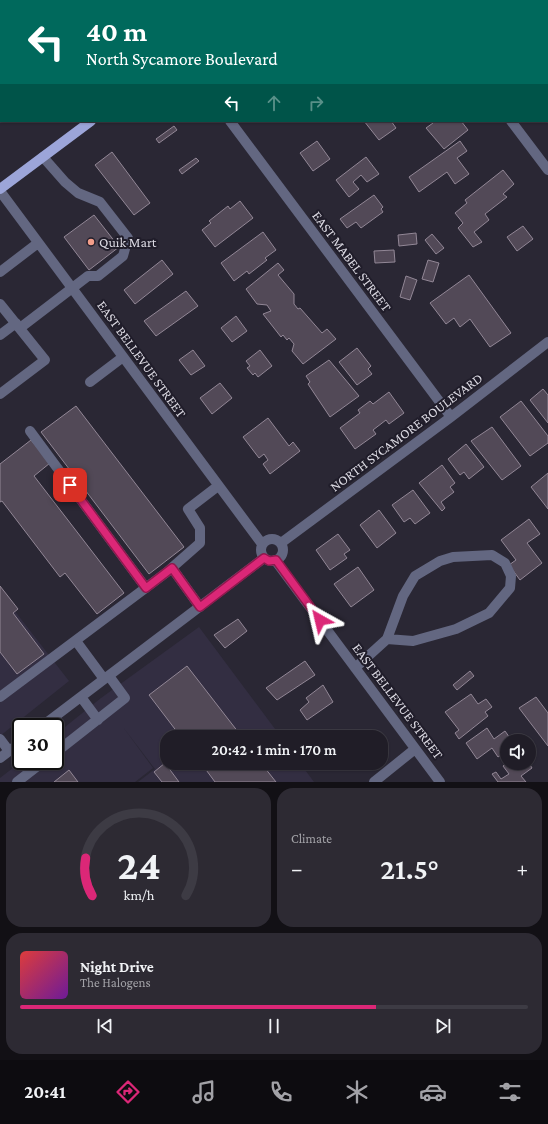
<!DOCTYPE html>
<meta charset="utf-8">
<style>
body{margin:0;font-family:"Crimson Pro",serif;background:#2d2a33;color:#f1f3f6;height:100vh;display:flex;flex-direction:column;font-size:15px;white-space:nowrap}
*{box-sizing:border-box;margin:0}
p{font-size:13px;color:#a2a2a7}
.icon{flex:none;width:22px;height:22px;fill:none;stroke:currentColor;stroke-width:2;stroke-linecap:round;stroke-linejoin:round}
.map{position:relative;height:782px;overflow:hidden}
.side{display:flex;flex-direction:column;gap:6px;padding:6px;background:#121015;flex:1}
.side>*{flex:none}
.guide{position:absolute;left:0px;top:0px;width:548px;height:122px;box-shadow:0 1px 3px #0004,0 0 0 1px #3d3b44;background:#00695c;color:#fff;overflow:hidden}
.fabs{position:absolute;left:500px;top:734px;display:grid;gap:8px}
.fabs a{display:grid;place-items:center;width:36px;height:36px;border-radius:50%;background:#201d27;box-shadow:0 1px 3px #0004,0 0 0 1px #3d3b44;font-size:20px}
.speed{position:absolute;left:12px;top:718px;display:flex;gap:8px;font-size:20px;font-weight:700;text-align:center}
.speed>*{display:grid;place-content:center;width:52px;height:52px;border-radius:50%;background:#201d27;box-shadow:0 1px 3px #0004,0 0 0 1px #3d3b44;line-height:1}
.speed .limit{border:2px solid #111;border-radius:6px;background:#fff;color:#111}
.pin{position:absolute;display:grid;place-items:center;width:34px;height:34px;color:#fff;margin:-17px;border-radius:8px;box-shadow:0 2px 6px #0006}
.me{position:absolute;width:44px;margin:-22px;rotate:323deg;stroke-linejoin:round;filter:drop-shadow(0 0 3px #0008)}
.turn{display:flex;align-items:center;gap:14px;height:84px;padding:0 20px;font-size:18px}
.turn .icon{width:52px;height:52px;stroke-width:2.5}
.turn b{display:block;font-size:28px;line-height:34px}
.lanes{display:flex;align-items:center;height:38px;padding:0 20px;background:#0003;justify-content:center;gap:20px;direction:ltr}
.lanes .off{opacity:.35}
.big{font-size:30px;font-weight:600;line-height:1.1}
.side .tile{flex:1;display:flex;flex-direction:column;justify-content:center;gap:6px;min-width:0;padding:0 14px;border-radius:16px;background:#2d2a33}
.side .dial{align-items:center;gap:0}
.dial svg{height:104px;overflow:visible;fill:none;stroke:#3d3b44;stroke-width:7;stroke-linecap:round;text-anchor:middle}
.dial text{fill:#f1f3f6;stroke:none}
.song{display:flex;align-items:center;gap:12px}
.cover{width:48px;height:48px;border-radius:6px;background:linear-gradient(135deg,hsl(0 70% 55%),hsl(280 70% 35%))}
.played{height:4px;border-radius:2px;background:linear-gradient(90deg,#db2777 70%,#3d3b44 70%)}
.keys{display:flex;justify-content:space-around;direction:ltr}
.heat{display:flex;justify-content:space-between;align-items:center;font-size:22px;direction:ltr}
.side .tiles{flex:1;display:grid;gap:6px;grid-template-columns:1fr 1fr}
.tile:last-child{grid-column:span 2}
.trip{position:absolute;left:160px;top:730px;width:228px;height:40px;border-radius:16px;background:#201d27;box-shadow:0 1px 3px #0004,0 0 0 1px #3d3b44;font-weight:600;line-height:40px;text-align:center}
.tabs{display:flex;height:64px;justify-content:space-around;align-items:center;background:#0d0c10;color:#a2a2a7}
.tabs .icon{width:28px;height:28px}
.tabs .on{color:#db2777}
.tabs b{font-size:18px;color:#f1f3f6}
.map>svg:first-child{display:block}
</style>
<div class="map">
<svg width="548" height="782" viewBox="0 0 548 782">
<rect width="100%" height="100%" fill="#2a2734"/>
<!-- built -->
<path fill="#332e42" d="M0 592 69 681 0 736Z
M199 627 281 737H167V763H300L314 782H138L155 769 123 727 153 768 135 782H0V778L22 761H55V735L101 698Z"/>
<!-- building -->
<path fill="#524957" stroke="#928796" d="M0 0 20 1H1V30Z
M90 0H163L161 1Z
M329 0H365L364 1Z
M492 0H524L523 1Z
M547 58 548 60V107L547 106Z
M0 75H1L0 116Z
M364 121H391L396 128 379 140Z
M431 121H461L468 130 444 149 426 128 433 123Z
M174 126 177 130 159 143 156 139Z
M317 141 330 159 313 171 300 153Z
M460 141 467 151 457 158 469 174 455 184 447 172 419 192 409 177Z
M112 152 150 203 134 215 95 165Z
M366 157 379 174 367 182 361 175 353 182 359 189 349 197 336 180Z
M196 158 199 161 182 174 179 170Z
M503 170 514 184 503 194 507 197 485 214 489 220 474 232 482 242 473 247 458 228 463 223 455 213 467 203 465 200Z
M374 195 383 207 381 209 383 212 361 228 356 222 347 228 340 219Z
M240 201 253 218 215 247 202 230 211 223 209 221 228 206 230 209Z
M94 215 119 247 89 270 64 237Z
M523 226 533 239 517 251 507 237Z
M263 232 276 250 265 258 267 260 249 274 247 271 234 281 221 263Z
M416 233 417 244 399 246 398 235Z
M432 234 444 248 436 254 425 240Z
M394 250 395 262 375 263 374 251Z
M162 260 173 274 135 304 124 290Z
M428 260 439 263 433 282 422 279Z
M278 263 284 270 278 275 294 294V304L298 309 300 308 322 333 327 329 336 339 303 364 292 351 294 344 289 338 287 340 283 335 281 337 263 314 271 311 267 305 257 304 246 289Z
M469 275 511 333 490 347 470 319 460 327 454 318 446 324 430 303Z
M406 276 417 280 410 300 400 297Z
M186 291 198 306 156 336 144 321Z
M236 316 247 331 232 342 221 328Z
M357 348 371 366 368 369 372 374 357 385 339 362Z
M193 350 205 366 191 375 179 360Z
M260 350 272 366 258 377 255 373 253 375 247 368 250 366 246 361Z
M329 360 359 396 330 417 308 384 310 382 306 376Z
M220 383 232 398 212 414 200 398Z
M543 389 548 395V423L530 400Z
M389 392 404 413 389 424 386 420 373 430 376 434 355 449 340 428 360 413 358 410 370 401 373 404Z
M521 401 548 436V443L530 456 500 417Z
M76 406 184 547 149 574 41 432Z
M268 418 289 446 293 442 300 451 270 474 263 464 268 460 264 454 259 458 243 437Z
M492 427 521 466 502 480 471 441Z
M31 440 50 463 34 476 124 593 97 614 65 573 60 577 2 501 0 502V464Z
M466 444 484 467 469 479 464 472 460 475 448 459Z
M442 465 455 483 450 487 454 492 441 502 445 508 442 511 419 483Z
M548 473V509L531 487Z
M413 490 430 513 415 524 410 518 404 522 392 505Z
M379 510 396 533 377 548 360 525Z
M529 519 540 534 527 543 542 563 520 580 509 565 516 560 501 540Z
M338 534 350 550 344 554 347 558 330 570 316 550Z
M358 567 374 590 351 607 334 584Z
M0 586 18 609 13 613 44 654 17 674 0 652Z
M238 619 247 631 225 648 214 635Z
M305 661 315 675 277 700 266 688Z
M187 666 242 737H181L149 695Z
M470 671 474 676 457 690 453 685Z
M323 685 333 702 307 720 300 710 309 702 306 698Z
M471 694 478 704 486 699 492 707 485 712 488 716 459 739 455 733 459 730 445 712Z
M536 697 548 713V746L519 708Z
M487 728 494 739 505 731 512 741H507V751L498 757 492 748 477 759 466 743Z
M341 730 343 733 347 730 350 734 355 730 360 737H332Z
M165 763 179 782H162L154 772Z
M201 763H261L276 782H215Z
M507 763H529L532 768 521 776 526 782H498L492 774 496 772 501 779 509 774 503 766Z
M69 770 78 782H54Z"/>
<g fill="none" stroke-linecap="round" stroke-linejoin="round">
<!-- minor -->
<path stroke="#636781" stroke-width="10" d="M421 0 422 1
M230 121 451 417
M511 121 548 170
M0 191 262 544
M0 272 38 243
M0 304 45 360 0 394
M20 328 88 276H98L123 256 128 238 100 202 78 193 65 182 43 157
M0 335 16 323
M90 382 123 357
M30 431 146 588
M261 550a11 11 0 1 1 22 0a11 11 0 1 1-22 0Z
M281 543 451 417 548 342
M275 560 440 782
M172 568 200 607
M76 641 104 679
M355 668 387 639 403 596 415 576 440 561 453 557 492 555 505 563 511 576 510 588 489 613 456 629 413 641 387 639
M0 697 167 572 200 543V528L188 509 218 486
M81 697 98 720
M41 727 264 558
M0 739 9 751
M55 753 125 698 109 676
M0 758 21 742
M17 782 44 761
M374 782 415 749"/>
<!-- major -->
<path stroke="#9ca5d9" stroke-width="10" d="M248 1 249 0
M0 189 91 121"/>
</g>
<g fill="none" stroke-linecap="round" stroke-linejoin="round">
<!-- route casing -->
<g stroke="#8e194d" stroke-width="10">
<path id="route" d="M70 485 146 588 172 568 200 607 264 558 269 561 276 560 320 620"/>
</g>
<!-- route -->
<use href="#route" stroke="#db2777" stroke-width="7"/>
</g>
<!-- markers -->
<circle fill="#f49e8a" stroke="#201d2a" stroke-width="1.5" cx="91" cy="242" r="4"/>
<g text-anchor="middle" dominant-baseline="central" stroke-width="4" stroke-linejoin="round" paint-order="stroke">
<!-- poi labels -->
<g font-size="14" fill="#dbd9e2" stroke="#201d2a" text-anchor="start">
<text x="99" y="242">Quik Mart</text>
</g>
<!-- street labels -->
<g font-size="14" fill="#dbd9e2" stroke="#201d2a">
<text transform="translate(352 261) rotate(53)">EAST MABEL STREET</text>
<text transform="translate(142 359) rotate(54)">EAST BELLEVUE STREET</text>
<text transform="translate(406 432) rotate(-37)">NORTH SYCAMORE BOULEVARD</text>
<text transform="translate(398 701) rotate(53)">EAST BELLEVUE STREET</text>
</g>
</g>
</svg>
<div class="fabs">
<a><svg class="icon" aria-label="sound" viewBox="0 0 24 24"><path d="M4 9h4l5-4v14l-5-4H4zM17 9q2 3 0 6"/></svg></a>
</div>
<div class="speed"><div class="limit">30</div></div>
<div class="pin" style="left:70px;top:485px;background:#d93025"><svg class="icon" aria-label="arrive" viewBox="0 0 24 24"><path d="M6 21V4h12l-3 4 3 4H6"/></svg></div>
<svg class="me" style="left:320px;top:620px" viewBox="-20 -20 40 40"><path d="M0-17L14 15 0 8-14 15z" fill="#db2777" stroke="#fff" stroke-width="4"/></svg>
<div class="trip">20:42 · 1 min · 170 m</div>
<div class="guide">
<div class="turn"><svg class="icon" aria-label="left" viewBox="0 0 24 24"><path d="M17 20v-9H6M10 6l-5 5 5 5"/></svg><div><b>40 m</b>North Sycamore Boulevard</div></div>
<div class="lanes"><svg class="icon" aria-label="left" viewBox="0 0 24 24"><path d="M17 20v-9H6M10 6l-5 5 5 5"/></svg><svg class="icon off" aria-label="ahead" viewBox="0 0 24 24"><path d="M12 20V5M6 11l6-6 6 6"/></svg><svg class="icon off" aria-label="right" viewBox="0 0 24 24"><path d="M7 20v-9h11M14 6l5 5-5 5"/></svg></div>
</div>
</div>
<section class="side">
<div class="tiles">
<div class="tile dial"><svg viewBox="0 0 100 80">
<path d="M14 69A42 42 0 1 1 86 69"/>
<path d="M14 69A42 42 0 0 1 9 40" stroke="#db2777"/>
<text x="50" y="56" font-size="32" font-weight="700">24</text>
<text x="50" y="72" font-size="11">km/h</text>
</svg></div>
<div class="tile"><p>Climate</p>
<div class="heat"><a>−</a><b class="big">21.5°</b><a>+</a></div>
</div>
<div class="tile">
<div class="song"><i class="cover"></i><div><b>Night Drive</b><p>The Halogens</p></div></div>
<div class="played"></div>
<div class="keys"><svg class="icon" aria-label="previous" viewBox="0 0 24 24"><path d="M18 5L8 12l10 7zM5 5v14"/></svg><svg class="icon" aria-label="pause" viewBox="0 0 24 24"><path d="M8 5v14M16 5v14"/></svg><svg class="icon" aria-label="next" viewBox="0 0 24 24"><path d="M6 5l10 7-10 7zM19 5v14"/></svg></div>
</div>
</div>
</section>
<nav class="tabs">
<b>20:41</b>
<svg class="icon on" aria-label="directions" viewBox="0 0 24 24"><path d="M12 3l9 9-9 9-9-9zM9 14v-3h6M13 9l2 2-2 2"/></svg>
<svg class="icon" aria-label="music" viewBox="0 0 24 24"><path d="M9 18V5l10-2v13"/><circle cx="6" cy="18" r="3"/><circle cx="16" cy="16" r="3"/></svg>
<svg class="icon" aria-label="phone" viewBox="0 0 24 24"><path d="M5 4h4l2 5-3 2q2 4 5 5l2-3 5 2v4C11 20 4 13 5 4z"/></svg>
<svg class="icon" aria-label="climate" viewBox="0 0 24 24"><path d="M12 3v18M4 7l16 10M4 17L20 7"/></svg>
<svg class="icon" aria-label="car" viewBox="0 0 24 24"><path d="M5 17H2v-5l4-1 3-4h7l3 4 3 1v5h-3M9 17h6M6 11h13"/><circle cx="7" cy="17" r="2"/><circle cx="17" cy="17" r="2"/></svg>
<svg class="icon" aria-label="filters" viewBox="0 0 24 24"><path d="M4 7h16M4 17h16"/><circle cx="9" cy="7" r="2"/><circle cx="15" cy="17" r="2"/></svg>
</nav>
